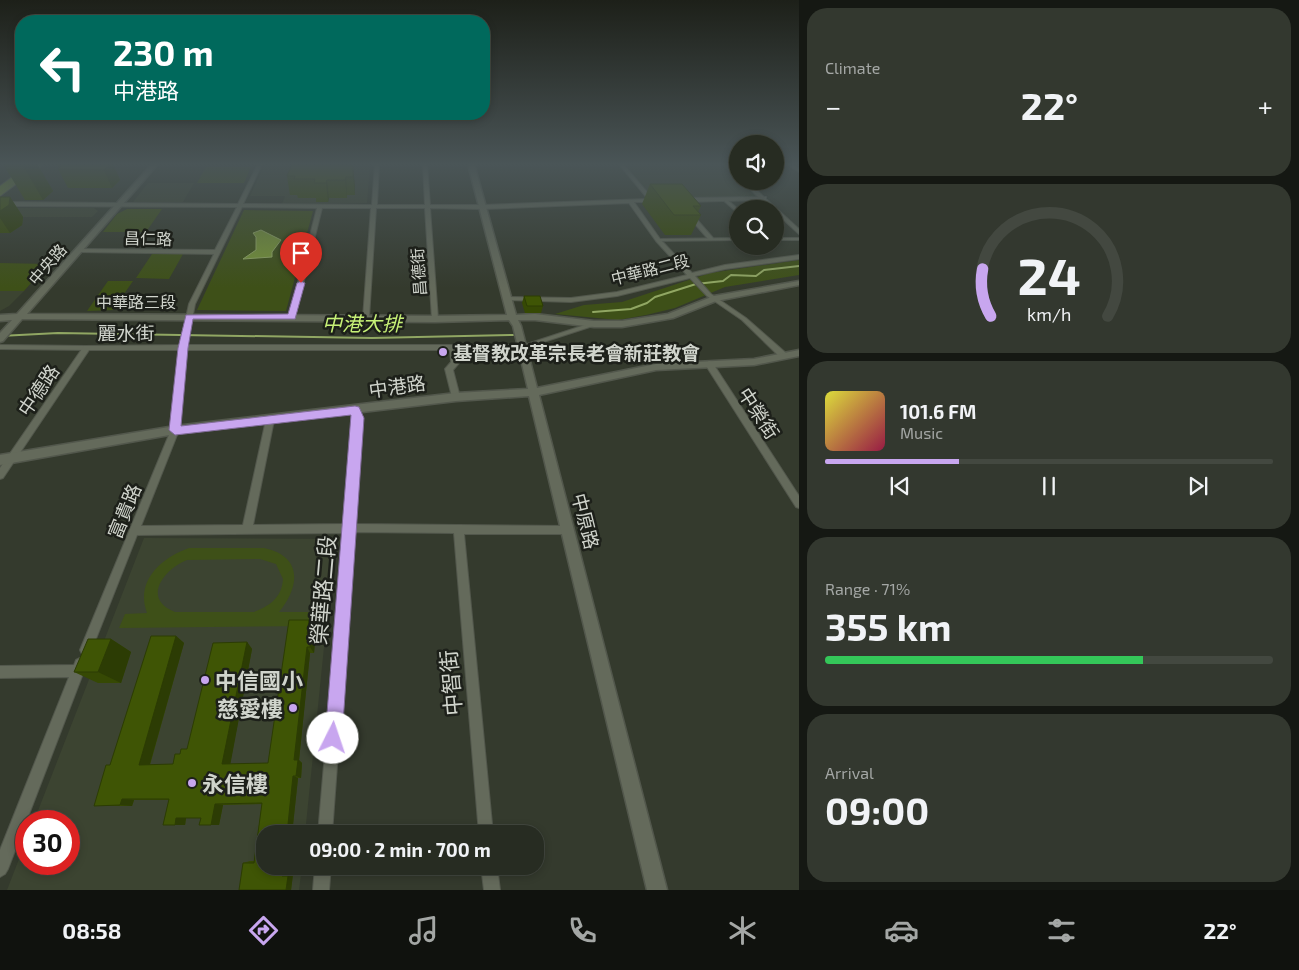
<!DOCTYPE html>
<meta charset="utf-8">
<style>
body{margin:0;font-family:"Exo 2","Noto Sans TC",sans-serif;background:#33382f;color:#f1f3f6;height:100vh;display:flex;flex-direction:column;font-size:19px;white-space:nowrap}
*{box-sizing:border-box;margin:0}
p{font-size:16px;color:#a4a7a5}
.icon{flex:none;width:28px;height:28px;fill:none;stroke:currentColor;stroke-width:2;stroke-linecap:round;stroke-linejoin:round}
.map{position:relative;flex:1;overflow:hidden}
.sheet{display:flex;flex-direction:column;gap:8px;padding:8px;background:#151813;width:500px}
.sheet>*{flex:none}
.guide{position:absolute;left:15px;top:15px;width:475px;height:105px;border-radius:20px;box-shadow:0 2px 8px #0003,0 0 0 1px #434840;background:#00695c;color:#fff;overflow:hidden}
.fabs{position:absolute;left:729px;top:135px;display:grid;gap:10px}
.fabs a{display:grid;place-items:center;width:55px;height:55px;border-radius:50%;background:#272c22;box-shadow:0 2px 8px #0003,0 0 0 1px #434840;font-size:25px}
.speed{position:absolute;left:15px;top:810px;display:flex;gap:10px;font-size:25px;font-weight:700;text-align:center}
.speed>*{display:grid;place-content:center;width:65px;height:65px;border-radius:50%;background:#272c22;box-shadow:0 2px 8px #0003,0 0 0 1px #434840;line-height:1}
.speed .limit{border:8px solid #d22;background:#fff;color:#111}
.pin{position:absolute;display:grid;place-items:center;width:42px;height:42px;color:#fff;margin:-51px -21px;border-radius:50% 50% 50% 0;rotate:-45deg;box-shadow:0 0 5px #0007}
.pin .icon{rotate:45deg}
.me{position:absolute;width:55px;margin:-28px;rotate:4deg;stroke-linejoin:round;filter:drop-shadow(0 0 4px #0008)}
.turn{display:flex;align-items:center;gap:18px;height:105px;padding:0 15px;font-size:22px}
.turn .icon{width:65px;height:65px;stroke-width:2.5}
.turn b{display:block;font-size:35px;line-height:42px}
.big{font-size:38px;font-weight:700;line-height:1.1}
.sheet .tile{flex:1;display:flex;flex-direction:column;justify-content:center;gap:8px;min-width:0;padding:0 18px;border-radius:20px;background:#33382f}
.sheet .dial{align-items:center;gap:0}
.dial svg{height:130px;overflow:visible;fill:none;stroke:#434840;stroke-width:7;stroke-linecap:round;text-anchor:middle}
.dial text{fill:#f1f3f6;stroke:none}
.song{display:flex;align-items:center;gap:15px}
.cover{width:60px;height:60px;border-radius:8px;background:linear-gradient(135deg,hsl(60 70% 55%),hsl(340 70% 35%))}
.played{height:5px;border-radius:2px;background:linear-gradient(90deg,#c8a6ef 30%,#434840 30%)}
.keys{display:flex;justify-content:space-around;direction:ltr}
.heat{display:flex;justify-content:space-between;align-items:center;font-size:28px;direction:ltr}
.charge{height:8px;border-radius:4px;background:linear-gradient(90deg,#34c759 71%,#434840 0)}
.trip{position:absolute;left:256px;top:825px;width:288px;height:50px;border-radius:20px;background:#272c22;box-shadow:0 2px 8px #0003,0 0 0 1px #434840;font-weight:700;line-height:50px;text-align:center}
.menu{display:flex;height:80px;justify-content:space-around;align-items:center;background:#10120e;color:#a4a7a5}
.menu .icon{width:35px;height:35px}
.menu .on{color:#c8a6ef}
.menu b{font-size:22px;color:#f1f3f6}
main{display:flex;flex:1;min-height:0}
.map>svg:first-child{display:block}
</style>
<main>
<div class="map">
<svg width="799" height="890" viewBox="0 0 799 890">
<rect width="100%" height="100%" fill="#343a2d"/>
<!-- built -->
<path fill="#3c4431" d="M265 164H370L367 203 282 204 285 196H250Z
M625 164H721L738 181 758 197 653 198Z
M148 183H194L183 202H133Z
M0 208H94L98 211 92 217H0Z
M0 291H24L9 306 0 311Z
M144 538 335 539 305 834H265V866H302L299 890H7L26 841V864H69V821H34Z"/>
<!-- green -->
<path fill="#3e5018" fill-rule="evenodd" d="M206 167H251L244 183H197Z
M127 209H162L146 232H103L117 214Z
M244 210 313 211 286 311 197 310Z
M152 254H183L169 279 136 278Z
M799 260V275L725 287 675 308 646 315 618 320 555 314 584 305 622 302 710 273Z
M0 263 48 264 24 291H0Z
M108 281H133L113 310 87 311Z
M189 548H264C303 556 300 587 279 612H314L313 626 119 628 125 614 147 613C135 581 161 558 189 548ZM260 559 276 564 283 579C282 597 270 606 254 612H175C141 599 164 569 187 560Z"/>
<!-- water -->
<path fill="#769436" stroke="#91a763" d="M261 230 281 240 272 252V257L243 259 256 250V237L253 233Z"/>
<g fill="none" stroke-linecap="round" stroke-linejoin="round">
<!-- stream -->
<path stroke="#91a763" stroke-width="2" d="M593 312 631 309 647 303 655 297 696 284 723 281 731 275 756 276 764 270 799 266
M0 336 58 333 372 338 513 335"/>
<!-- pedestrian casing -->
<g stroke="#52574c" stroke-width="2">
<path id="pedestrian" d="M723 198H725L738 209V213L723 200Z
M738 238V240L658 241 656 240 658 239Z
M775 238H799V240H775Z
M594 322 597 324 596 325 525 348 523 349 520 347 521 346Z
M0 345 87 346 90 348 87 350 0 349Z"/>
</g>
<!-- minor casing -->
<g stroke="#52574c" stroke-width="2">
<path id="minor" d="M258 164H262L243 204 372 205 375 164H379L377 205H425L423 164H427L430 205H483L648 199 619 164H623L653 199 659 200 656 202H634L660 239 692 273 725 265 799 255V259L725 269 695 276 711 294 746 318 787 354 788 356 784 358H781L742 320 707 296 690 278 617 296 571 302 505 300V298L507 297 571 298 617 292 687 275 656 241 629 203 483 209 430 208 438 319 435 321 432 319 425 208H376L369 318 366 320 363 318 371 208H322L295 317 292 319 289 317 317 208 242 207 195 304 187 345H523L527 347 523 349H457L459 363 453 370 460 397 456 400 452 397 445 369 451 362 450 350H186L179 430 141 526 243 525 266 420 270 417 274 420 253 525 345 524 354 418 351 410 355 407 358 408 362 418 355 524 567 526 571 527 572 530 571 533 567 534H464L493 834H479L454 533 354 532 332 834H318L344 533 137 535 90 654 86 656 82 654 80 650 171 430 179 350H89L3 478 0 479V468L84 346 180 345 189 304 214 254 79 252 76 250 77 249 215 250 237 207 0 206V202L238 204Z
M722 164H726L738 173V177Z
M787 164H792L799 169V172Z
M742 181H747L764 197H766V199L799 229V234L775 212V209H771L761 200 684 202 681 200 684 198 758 197Z
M688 214H692L713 238V240H709L688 216Z
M709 361 712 362 799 496V508L796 507 705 364Z
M80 658 84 660 86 664 84 671 8 869 5 874 0 877V850L69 677 0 678V666L74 665 76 660Z
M315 866H331L329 890H313Z
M481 866H497L500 890H484Z"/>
</g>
<!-- tertiary casing -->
<g stroke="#52574c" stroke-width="3">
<path id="tertiary" d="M152 164H158L27 314 435 316 507 315 468 164H474L516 315 535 314 594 321H622L668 314 714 296 799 281V285L716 301 673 318 622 327H594L535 320H518L521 326 537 388 656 364 754 359 799 350V356L754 365 656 370 539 395 667 890H647L529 396 456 401 175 434 0 465V455L175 426 456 393 528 389 513 326 509 320 435 322 32 319H22L3 341 0 342V333L12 320 0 321V315L17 314Z"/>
</g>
<!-- primary casing -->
<g stroke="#52574c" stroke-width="2">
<path id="primary" d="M35 164H43L0 196V190Z"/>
</g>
<!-- trunk casing -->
<g stroke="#52574c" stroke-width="2">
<path id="trunk" d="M30 164H38L0 192V186Z"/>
</g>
<!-- pedestrian -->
<use href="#pedestrian" fill="#646a5b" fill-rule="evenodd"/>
<!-- minor -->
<use href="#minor" fill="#646a5b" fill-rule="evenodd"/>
<!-- tertiary -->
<use href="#tertiary" fill="#646a5b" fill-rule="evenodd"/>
<!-- primary -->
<use href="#primary" fill="#6e8538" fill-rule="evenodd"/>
<!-- trunk -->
<use href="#trunk" fill="#718e2c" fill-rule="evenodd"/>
</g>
<!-- wall -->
<path fill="#364904" d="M3 164H37L53 191 43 200H25Z
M57 164H113L120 180 112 188H68L58 169 59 168Z
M292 164H347V165L353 166 355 195H347V198H329L328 202H316V198H298L297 195H290L287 176Z
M650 184 701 206 698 212 701 215 691 235H665L642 204Z
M0 197H10L23 217 22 225 10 233H0Z
M524 296 543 306 541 313H525L522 303Z
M312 627 311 634H312L315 641 314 653H310L299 760 302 763 301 778H298L292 834H265L287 874H293L291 890 243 863 250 861H254L262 804 223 805 219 825H199L201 818H186L185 825H163L169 800H134L132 806H94L110 765 176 636 184 643 150 765 173 764 180 754 187 749 247 642 252 649 230 764 268 763Z
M111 639 131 652 121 683H98L74 672Z"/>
<!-- shaded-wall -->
<path fill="#2c3c04" d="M22 164H37L53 191 43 200Z
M110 164H113L120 180 112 188 104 170Z
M353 166 355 185V195L353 177Z
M346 177 347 195V198L345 180Z
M327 180 329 198 328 202 326 183Z
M10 197 23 217 22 225 10 233 0 218V211Z
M309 620 312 627 310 641 307 634Z
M312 634 315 641 314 653 310 647Z
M176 636 184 643 149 767 139 765Z
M111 639 131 652 121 683 98 672Z
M247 642 252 649 230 766 222 764Z
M307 647 310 653 299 760 302 763 301 778 296 776 294 760Z
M293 776 298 778 292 834H287Z
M122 799 134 800 132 806 120 805Z
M215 804 223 805 219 825H211Z
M176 818H186L185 825H175Z
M283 866H288L287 874 282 876Z
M293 874 291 890H286L288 876Z"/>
<!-- building -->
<path fill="#3f5505" stroke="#2c3c04" d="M64 164H110L104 170 58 169Z
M292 164H342L353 166V177H346L345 180H327L326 183H314L315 179H294L295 176H287Z
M650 184H682L701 206H693L701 215H674Z
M0 197H10L9 205 0 211Z
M524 296H540L543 306H527Z
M289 620H309L307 634H312L310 647H307L294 760H298L296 776H293L287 834H265V866H283L282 876H288L286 890H239L243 863H254L262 803 215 804 211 825H199L201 818H176L175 825H163L169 799H122L120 805 94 806 106 765H110L151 636H176L139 765 173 764 175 754H180L181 749H187L213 643 247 642 222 764 268 763Z
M88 639H111L98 672H74Z"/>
<!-- sky -->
<linearGradient id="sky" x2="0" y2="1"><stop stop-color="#1d2019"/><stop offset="0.57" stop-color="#4a5557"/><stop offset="1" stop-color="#4a5557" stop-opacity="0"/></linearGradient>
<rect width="799" height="288" fill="url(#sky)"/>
<!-- route -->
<path fill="#c8a6ef" stroke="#826c9b" d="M301 281 305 283 295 319H193L188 348 181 426 355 406 359 407 364 418 342 738 339 744 333 747 327 744 325 738 351 415 175 435 169 430 178 348 186 315 288 314 297 283Z"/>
<!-- markers -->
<g fill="#c8a6ef" stroke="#1d201a" stroke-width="2">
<circle cx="443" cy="352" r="5"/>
<circle cx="205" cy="680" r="5"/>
<circle cx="293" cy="708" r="5"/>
<circle cx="192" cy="783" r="5"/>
</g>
<g text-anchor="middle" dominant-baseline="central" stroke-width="5" stroke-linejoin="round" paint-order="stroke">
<!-- far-street labels -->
<g font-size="16" fill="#d0d4cc" stroke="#1d201a">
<text transform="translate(148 238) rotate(1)">昌仁路</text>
<text transform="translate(47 264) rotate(-49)">中央路</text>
<text transform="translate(650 269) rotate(-14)">中華路二段</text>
<text transform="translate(418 272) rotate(-94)">昌德街</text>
<text x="136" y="301">中華路三段</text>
</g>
<!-- street labels -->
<g font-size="19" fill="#d0d4cc" stroke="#1d201a">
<text x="126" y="332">麗水街</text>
<text transform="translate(397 386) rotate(-8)">中港路</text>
<text transform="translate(38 390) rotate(-56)">中德路</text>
<text transform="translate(759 413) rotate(57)">中榮街</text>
<text transform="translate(124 511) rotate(-68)">富貴路</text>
<text transform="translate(586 521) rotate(76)">中原路</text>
</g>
<!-- poi labels -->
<g font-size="19" font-weight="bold" fill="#d0d4cc" stroke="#1d201a" text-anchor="start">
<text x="453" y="352">基督教改革宗長老會新莊教會</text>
</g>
<!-- water labels -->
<g font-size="20" font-style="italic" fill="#c7f177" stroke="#1d201a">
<text x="362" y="323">中港大排</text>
</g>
<!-- near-street labels -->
<g font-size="22" fill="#d0d4cc" stroke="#1d201a">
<text transform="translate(322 590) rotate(-85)">榮華路二段</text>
<text transform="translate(450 683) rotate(-95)">中智街</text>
</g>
<!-- near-poi labels -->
<g font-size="22" font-weight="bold" fill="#d0d4cc" stroke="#1d201a" text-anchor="start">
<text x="215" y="680">中信國小</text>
<text x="283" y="708" text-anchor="end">慈愛樓</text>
<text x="202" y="783">永信樓</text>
</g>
</g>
</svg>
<div class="fabs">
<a><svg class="icon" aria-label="sound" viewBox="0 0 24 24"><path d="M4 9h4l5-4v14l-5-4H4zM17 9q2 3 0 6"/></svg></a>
<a><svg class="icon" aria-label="search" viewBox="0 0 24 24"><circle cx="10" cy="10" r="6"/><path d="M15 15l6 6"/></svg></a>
</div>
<div class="speed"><div class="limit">30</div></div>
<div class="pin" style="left:301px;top:283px;background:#d93025"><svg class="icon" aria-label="arrive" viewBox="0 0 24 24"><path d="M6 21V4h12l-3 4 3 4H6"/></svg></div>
<svg class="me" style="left:333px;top:738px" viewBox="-20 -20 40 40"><circle r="19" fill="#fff"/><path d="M0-13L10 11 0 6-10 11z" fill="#c8a6ef"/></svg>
<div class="trip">09:00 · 2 min · 700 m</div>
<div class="guide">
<div class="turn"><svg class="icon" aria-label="left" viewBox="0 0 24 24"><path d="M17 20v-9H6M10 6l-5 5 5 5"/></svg><div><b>230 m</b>中港路</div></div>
</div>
</div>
<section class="sheet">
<div class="tile"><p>Climate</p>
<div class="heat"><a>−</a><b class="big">22°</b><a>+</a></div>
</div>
<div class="tile dial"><svg viewBox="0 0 100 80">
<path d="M14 69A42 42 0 1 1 86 69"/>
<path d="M14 69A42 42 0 0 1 9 40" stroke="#c8a6ef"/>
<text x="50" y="56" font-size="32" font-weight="700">24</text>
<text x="50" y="72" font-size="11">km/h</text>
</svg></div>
<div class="tile">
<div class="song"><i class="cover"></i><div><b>101.6 FM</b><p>Music</p></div></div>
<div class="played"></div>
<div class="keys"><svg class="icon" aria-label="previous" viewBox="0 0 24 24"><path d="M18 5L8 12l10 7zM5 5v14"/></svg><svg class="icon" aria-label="pause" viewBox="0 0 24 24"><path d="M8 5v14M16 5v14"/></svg><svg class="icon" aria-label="next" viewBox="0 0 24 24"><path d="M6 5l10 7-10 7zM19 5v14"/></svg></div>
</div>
<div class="tile"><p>Range · 71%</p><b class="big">355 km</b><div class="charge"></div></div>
<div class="tile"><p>Arrival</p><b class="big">09:00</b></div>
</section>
</main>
<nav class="menu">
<b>08:58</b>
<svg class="icon on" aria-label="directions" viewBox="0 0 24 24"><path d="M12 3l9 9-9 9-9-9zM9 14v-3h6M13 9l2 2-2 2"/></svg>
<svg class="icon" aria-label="music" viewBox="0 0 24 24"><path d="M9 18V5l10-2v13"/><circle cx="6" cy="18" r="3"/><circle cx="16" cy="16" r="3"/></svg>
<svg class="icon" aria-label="phone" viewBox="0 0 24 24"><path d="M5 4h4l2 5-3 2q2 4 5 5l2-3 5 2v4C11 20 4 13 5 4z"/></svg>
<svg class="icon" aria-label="climate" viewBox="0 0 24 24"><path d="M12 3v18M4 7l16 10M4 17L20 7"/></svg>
<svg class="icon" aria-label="car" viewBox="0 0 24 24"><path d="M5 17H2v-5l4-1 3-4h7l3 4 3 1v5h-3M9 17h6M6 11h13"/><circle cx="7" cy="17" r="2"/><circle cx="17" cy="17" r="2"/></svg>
<svg class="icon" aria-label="filters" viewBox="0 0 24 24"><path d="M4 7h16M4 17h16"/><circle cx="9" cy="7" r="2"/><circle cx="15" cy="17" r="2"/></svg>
<b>22°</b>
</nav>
